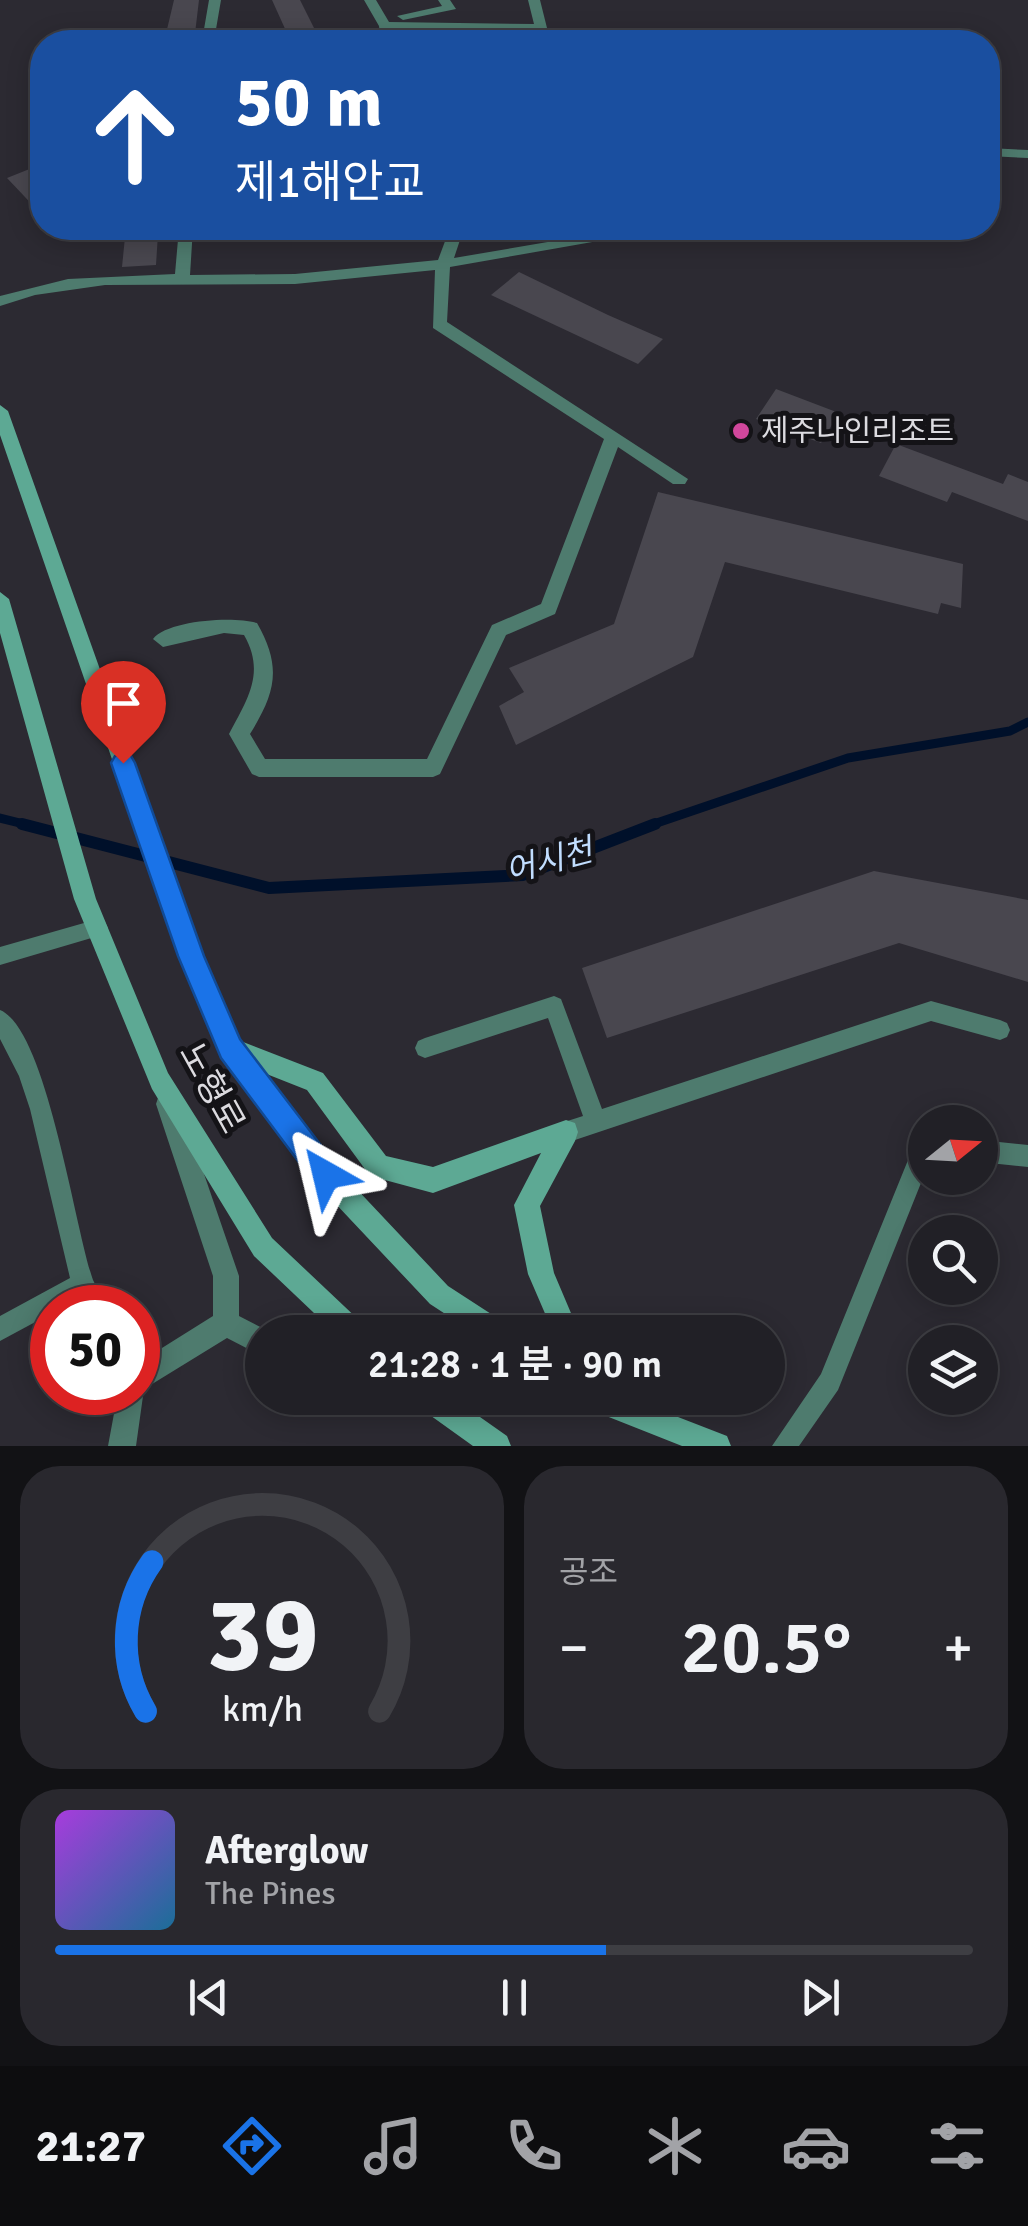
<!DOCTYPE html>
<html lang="ko">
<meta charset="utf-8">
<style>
body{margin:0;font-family:Signika,"Noto Sans KR",sans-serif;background:#29282e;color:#f1f3f6;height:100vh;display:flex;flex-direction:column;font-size:38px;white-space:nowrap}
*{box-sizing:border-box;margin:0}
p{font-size:32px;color:#a2a3a7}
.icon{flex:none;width:55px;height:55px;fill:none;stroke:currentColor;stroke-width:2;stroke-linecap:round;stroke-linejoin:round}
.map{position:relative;height:1446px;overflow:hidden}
.drawer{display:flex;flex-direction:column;gap:20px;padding:20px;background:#121215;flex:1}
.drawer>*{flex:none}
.guide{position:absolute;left:30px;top:30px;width:970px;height:210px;border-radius:40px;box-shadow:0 5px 25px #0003,0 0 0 2px #3e3e43;background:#1a4fa0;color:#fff;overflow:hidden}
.needle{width:65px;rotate:72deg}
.buttons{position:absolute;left:908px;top:1105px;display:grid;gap:20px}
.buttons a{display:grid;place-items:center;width:90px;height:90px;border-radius:50%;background:#212026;box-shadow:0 5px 25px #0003,0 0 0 2px #3e3e43;font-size:50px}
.speed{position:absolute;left:30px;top:1285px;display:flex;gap:20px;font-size:50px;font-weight:700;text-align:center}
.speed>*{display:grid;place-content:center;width:130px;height:130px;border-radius:50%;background:#212026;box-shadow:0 5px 25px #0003,0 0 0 2px #3e3e43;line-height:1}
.speed .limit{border:15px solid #d22;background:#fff;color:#111}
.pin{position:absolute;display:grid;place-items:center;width:85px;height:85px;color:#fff;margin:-102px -42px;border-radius:50% 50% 50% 0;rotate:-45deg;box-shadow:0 0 10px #0007}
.pin .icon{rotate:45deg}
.me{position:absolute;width:110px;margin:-55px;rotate:323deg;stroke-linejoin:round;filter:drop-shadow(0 0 8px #0008)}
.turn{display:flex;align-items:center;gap:35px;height:210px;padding:0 40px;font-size:45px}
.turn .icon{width:130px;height:130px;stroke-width:2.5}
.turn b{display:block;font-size:70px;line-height:85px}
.big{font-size:75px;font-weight:600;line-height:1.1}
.drawer .widget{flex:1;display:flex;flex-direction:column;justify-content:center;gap:15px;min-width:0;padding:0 35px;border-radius:40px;background:#29282e}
.drawer .dial{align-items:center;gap:0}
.dial svg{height:260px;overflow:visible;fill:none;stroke:#3e3e43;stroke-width:7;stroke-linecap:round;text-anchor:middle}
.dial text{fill:#f1f3f6;stroke:none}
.song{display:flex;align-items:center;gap:30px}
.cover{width:120px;height:120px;border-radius:15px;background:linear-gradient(135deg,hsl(280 70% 55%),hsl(200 70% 35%))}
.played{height:10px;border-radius:5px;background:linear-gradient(90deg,#1a73e8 60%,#3e3e43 60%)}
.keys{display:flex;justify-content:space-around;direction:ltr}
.heat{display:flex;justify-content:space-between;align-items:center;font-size:55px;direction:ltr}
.drawer .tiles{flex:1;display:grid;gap:20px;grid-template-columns:1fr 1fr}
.widget:last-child{grid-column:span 2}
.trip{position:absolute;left:245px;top:1315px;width:540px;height:100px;border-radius:50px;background:#212026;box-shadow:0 5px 25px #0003,0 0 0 2px #3e3e43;font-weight:600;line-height:100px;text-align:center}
.menu{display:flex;height:160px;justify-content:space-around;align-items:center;background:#0d0d0f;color:#a2a3a7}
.menu .icon{width:70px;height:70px}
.menu .selected{color:#1a73e8}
.menu b{font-size:45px;color:#f1f3f6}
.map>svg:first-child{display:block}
</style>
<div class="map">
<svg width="1028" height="1446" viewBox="0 0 1028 1446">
<rect width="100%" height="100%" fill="#2c2a32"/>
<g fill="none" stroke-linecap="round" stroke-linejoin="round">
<!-- stream-far1 -->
<path stroke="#00102a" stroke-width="9" d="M0 818 32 826
M648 826 848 758 1010 731 1028 722"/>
<!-- stream -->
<path stroke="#00102a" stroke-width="12" d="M22 824 269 888 523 875 655 824"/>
</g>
<!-- building -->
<path fill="#49474f" d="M174 0H199L194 42H164Z
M272 0H300L321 42H291Z
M42 164V215L7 178Z
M158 234 156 265 122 267 125 237Z
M519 272 608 315 663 339 638 364 491 295Z
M776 389 839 413 821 443 756 419Z
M896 444 1003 484 1008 474 1028 482V521L952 492 947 502 879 476Z
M658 492 963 564 961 608 941 603 938 614 725 562 693 657 516 745 499 706 524 692 509 668 614 624Z
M874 871 1028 900V982L899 943 607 1038 582 968Z"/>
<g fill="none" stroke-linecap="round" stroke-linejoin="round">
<!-- service -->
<path fill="#4e7b6e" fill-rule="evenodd" d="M98 919 105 922 108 928 105 934 0 965V947Z
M554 996 561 999 602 1109 931 1001 1000 1020 1007 1023 1010 1030 1007 1037 1000 1040 931 1021 566 1143 558 1140 555 1132 558 1124 583 1116 548 1018 425 1058 418 1055 415 1048 418 1041 425 1038Z
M0 1010C47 1029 75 1230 93 1280 97 1289 103 1298 107 1308H83L79 1299 63 1308H52V1313L0 1341V1316L70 1278 30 1109 19 1076 0 1039Z
M925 1135V1173L838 1390 799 1446H772L821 1374 917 1138Z
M980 1140 1028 1145V1167L980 1162Z"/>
<!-- minor -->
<path fill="#4e7b6e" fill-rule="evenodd" d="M209 0H221L215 35 210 42H198L203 35Z
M364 0H376L389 22 534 24 528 0H540L547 28 541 32 392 30 393 42H381L379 26Z
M438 0H450L456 9 403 20 397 16 442 6Z
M988 148 1028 150V158L988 156Z
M179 228H193L190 275 295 274 438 260 450 228H464L454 258 630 228H657L655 231 450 267 447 322 688 479 685 484H673L618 447 555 614 506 635 440 774 433 777H259L252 774 229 734C247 700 266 673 244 635L224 633 163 647 153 639C168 620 234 616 257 623 282 667 276 692 250 734L265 759H427L492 625 541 604 604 439 433 328 435 270 295 284 105 285 35 295 0 306V296L68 279 175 274Z
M168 1092 177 1095 180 1104 239 1276V1316L270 1332H262V1356L227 1338 144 1389 136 1446H108L118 1392H138V1363L213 1316V1276L156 1104 159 1095Z"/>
<!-- secondary -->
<path fill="#5da994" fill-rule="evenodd" d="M0 405 8 411 202 956 238 1040 323 1073 386 1156 433 1167 566 1120 575 1123 578 1132 575 1141 540 1206 554 1273 579 1332H553L528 1274 514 1205 541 1153 433 1193 370 1176 307 1090 264 1073 335 1166 448 1286 505 1323 509 1332H473L430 1304 317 1184 222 1056 180 956 0 435Z
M0 592 9 599 96 899 168 1073 272 1238 362 1323 366 1332H334L254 1256 152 1089 74 899 0 633Z
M416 1398H453L507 1436 511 1446H473L420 1408Z
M582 1398H629L727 1436 731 1446H682L586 1408Z"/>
</g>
<!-- route -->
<path fill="#1a73e8" stroke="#114b97" stroke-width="2.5" d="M123 753 131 756 135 763 204 956 240 1039 336 1165 340 1175 336 1185 326 1189 316 1185 221 1058 178 956 111 763 115 756Z"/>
<!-- markers -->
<circle fill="#d1479c" stroke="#141317" stroke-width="4" cx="741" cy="431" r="10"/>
<g text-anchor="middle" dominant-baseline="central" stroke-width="10" stroke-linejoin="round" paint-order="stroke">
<!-- poi labels -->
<g font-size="30" fill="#dcdbe0" stroke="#141317" text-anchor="start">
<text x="761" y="431">제주나인리조트</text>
</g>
<!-- water labels -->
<g font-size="32" font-style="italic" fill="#c1ddfe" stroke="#141317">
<text transform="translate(549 861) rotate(-15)">어시천</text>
</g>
<!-- near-street labels -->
<g font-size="35" fill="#dcdbe0" stroke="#141317">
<text transform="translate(212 1088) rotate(61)">노형로</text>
</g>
</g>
</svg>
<div class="buttons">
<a><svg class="needle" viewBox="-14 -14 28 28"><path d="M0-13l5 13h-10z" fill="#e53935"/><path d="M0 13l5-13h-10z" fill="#a2a3a7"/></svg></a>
<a><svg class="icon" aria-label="search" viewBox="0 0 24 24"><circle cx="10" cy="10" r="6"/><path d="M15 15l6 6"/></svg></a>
<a><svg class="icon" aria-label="layers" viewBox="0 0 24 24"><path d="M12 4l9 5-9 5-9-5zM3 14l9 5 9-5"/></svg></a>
</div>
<div class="speed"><div class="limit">50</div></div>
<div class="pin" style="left:123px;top:763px;background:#d93025"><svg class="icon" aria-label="arrive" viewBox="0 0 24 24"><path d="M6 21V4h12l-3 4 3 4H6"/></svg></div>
<svg class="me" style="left:326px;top:1175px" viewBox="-20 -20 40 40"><path d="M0-17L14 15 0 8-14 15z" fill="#1a73e8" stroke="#fff" stroke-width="4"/></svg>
<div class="trip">21:28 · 1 분 · 90 m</div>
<div class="guide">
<div class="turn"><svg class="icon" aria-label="ahead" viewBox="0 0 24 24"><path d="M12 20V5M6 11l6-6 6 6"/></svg><div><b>50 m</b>제1해안교</div></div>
</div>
</div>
<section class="drawer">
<div class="tiles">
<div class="widget dial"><svg viewBox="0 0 100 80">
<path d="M14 69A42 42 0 1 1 86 69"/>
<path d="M14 69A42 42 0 0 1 16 23" stroke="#1a73e8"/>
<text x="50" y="56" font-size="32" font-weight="700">39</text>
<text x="50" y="72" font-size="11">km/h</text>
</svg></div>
<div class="widget"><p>공조</p>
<div class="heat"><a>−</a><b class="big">20.5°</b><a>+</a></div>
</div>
<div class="widget">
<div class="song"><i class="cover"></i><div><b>Afterglow</b><p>The Pines</p></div></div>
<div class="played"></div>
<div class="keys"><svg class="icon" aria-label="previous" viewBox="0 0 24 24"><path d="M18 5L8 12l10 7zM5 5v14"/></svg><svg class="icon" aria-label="pause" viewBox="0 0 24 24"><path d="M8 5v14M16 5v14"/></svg><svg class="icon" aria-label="next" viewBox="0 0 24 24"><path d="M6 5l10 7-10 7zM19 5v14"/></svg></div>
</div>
</div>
</section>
<nav class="menu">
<b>21:27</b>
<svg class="icon selected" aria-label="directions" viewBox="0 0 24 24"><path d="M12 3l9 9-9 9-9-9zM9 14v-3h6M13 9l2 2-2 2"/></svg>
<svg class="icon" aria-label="music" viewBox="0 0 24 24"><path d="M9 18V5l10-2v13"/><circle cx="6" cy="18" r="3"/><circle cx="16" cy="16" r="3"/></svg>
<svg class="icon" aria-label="phone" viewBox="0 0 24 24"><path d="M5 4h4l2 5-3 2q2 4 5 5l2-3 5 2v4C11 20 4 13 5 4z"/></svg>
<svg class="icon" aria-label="climate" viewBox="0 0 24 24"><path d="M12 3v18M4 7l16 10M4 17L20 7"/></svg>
<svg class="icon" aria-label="car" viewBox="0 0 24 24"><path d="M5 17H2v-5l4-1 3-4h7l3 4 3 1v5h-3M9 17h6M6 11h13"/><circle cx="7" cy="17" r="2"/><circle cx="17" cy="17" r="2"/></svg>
<svg class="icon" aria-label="filters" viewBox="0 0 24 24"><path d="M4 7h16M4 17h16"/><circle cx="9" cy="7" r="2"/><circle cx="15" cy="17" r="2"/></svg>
</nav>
